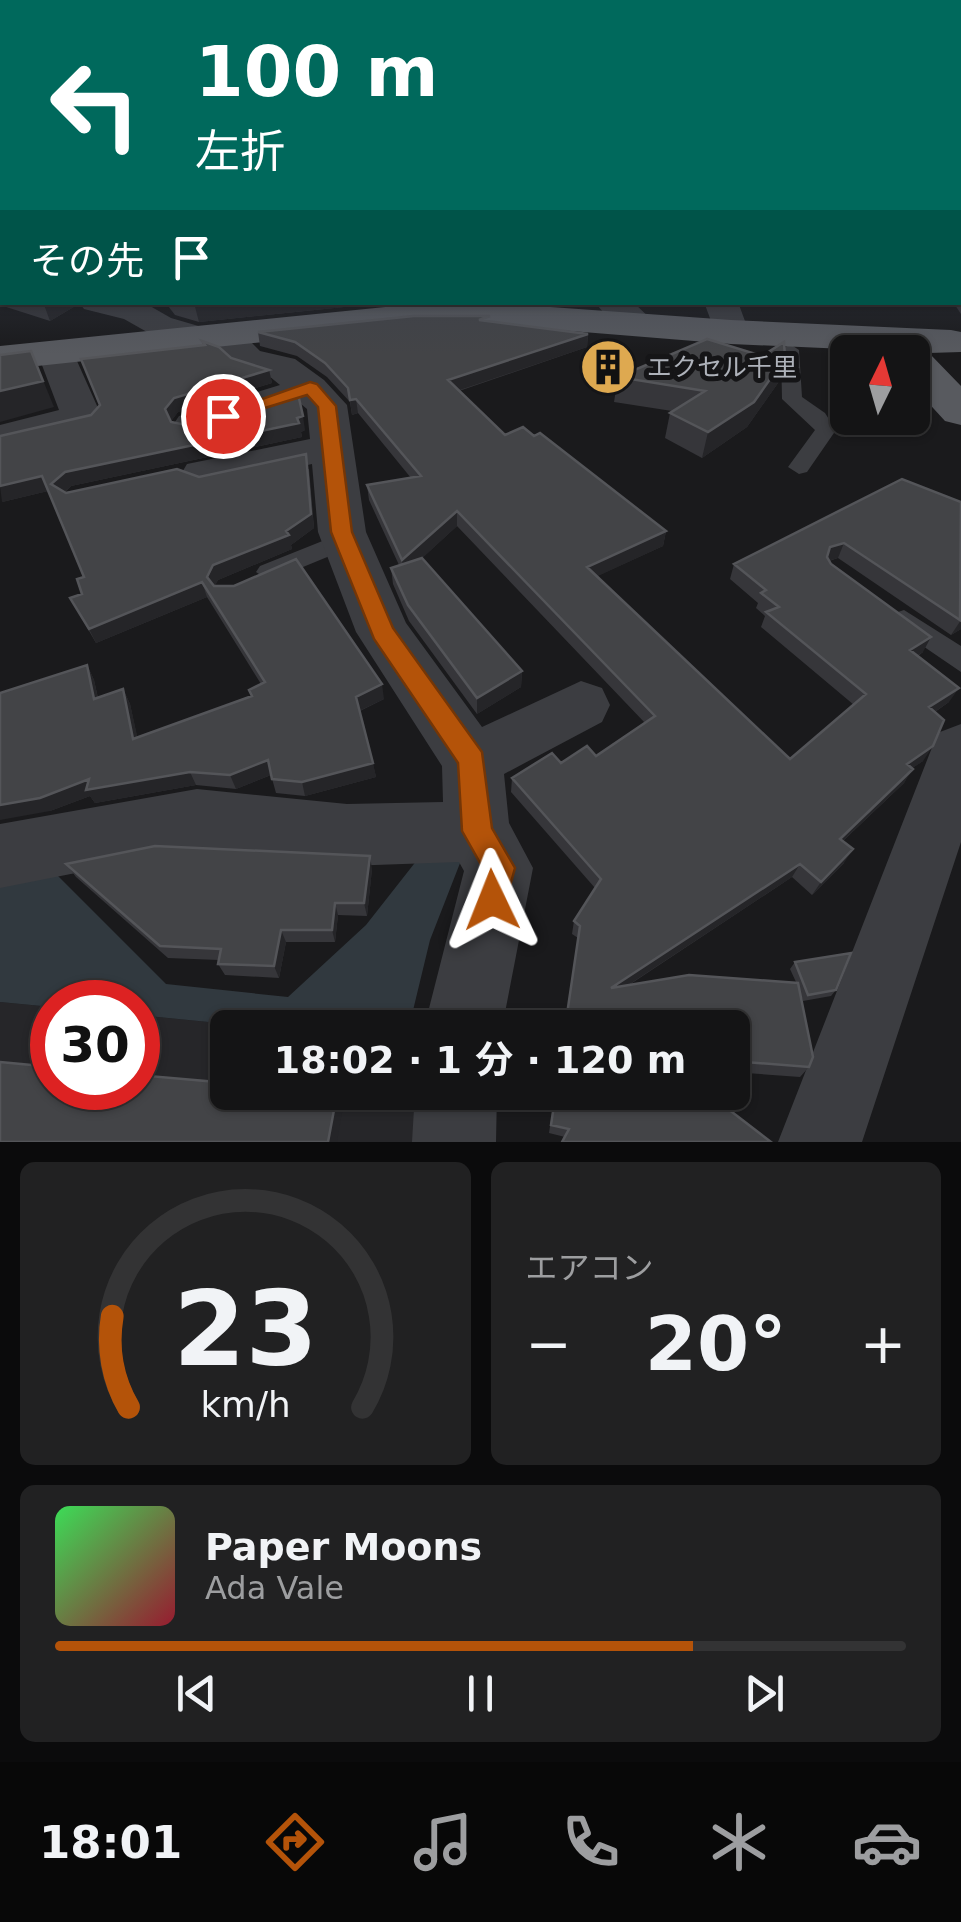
<!DOCTYPE html>
<html lang="ja">
<meta charset="utf-8">
<style>
body{margin:0;font-family:"DejaVu Sans","Noto Sans JP",sans-serif;background:#212122;color:#f1f3f6;height:100vh;display:flex;flex-direction:column;font-size:38px;white-space:nowrap}
*{box-sizing:border-box;margin:0}
p{font-size:32px;color:#9d9ea0}
.icon{flex:none;width:55px;height:55px;fill:none;stroke:currentColor;stroke-width:2;stroke-linecap:round;stroke-linejoin:round}
.map{position:relative;height:1142px;overflow:hidden}
.drawer{display:flex;flex-direction:column;gap:20px;padding:20px;background:#0b0b0c;flex:1}
.drawer>*{flex:none}
.top-card{position:absolute;left:0px;top:0px;width:962px;height:305px;box-shadow:0 2px 8px #0004,0 0 0 2px #333334;background:#00695c;color:#fff;overflow:hidden}
.needle{width:65px;rotate:5deg}
.controls{position:absolute;left:830px;top:335px;display:grid;gap:20px}
.controls a{display:grid;place-items:center;width:100px;height:100px;border-radius:15px;background:#141415;box-shadow:0 2px 8px #0004,0 0 0 2px #333334;font-size:50px}
.speed{position:absolute;left:30px;top:980px;display:flex;gap:20px;font-size:50px;font-weight:700;text-align:center}
.speed>*{display:grid;place-content:center;width:130px;height:130px;border-radius:50%;background:#141415;box-shadow:0 2px 8px #0004,0 0 0 2px #333334;line-height:1}
.speed .limit{border:15px solid #d22;background:#fff;color:#111}
.pin{position:absolute;display:grid;place-items:center;width:85px;height:85px;color:#fff;margin:-42px;border:5px solid #fff;border-radius:50%;box-shadow:0 2px 10px #0007}
.me{position:absolute;width:110px;margin:-55px;rotate:358deg;stroke-linejoin:round;filter:drop-shadow(0 0 8px #0008)}
.turn{display:flex;align-items:center;gap:35px;height:210px;padding:0 30px;font-size:45px}
.turn .icon{width:130px;height:130px;stroke-width:2.5}
.turn b{display:block;font-size:70px;line-height:85px}
.then{display:flex;align-items:center;height:95px;padding:0 30px;background:#0003;gap:20px;font-size:38px}
.big{font-size:75px;font-weight:700;line-height:1.1}
.drawer .tile{flex:1;display:flex;flex-direction:column;justify-content:center;gap:15px;min-width:0;padding:0 35px;border-radius:15px;background:#212122}
.drawer .dial{align-items:center;gap:0}
.dial svg{height:260px;overflow:visible;fill:none;stroke:#333334;stroke-width:7;stroke-linecap:round;text-anchor:middle}
.dial text{fill:#f1f3f6;stroke:none}
.song{display:flex;align-items:center;gap:30px}
.cover{width:120px;height:120px;border-radius:15px;background:linear-gradient(135deg,hsl(130 70% 55%),hsl(350 70% 35%))}
.played{height:10px;border-radius:5px;background:linear-gradient(90deg,#b45309 75%,#333334 75%)}
.keys{display:flex;justify-content:space-around;direction:ltr}
.heat{display:flex;justify-content:space-between;align-items:center;font-size:55px;direction:ltr}
.drawer .tiles{flex:1;display:grid;gap:20px;grid-template-columns:1fr 1fr}
.tile:last-child{grid-column:span 2}
.trip{position:absolute;left:210px;top:1010px;width:540px;height:100px;border-radius:15px;background:#141415;box-shadow:0 2px 8px #0004,0 0 0 2px #333334;font-weight:700;line-height:100px;text-align:center}
.tab-bar{display:flex;height:160px;justify-content:space-around;align-items:center;background:#080808;color:#9d9ea0}
.tab-bar .icon{width:70px;height:70px}
.tab-bar .selected{color:#b45309}
.tab-bar b{font-size:45px;color:#f1f3f6}
.map>svg:first-child{display:block}
</style>
<div class="map">
<svg width="961" height="1142" viewBox="0 0 961 1142">
<rect width="100%" height="100%" fill="#1a1a1c"/>
<!-- built -->
<path fill="#262629" d="M0 1002 52 1007V1088H138V1015L258 1027 228 1028V1092L429 1093 426 1142H0Z"/>
<!-- water -->
<path fill="#31393f" d="M421 855 462 858 430 940 409 1027H258L138 1015V1002H52V1007L0 1002V871L45 863 166 984 288 997 366 925Z"/>
<g fill="none" stroke-linecap="round" stroke-linejoin="round">
<!-- service -->
<path fill="#3c3d41" fill-rule="evenodd" d="M790 344 799 350 802 397 825 413 836 430 807 472 799 474 788 467 815 430 782 399 781 350Z
M345 532 357 540 354 546 269 581 256 572 260 566Z
M904 610 961 646V672L895 627 891 620 895 613Z"/>
<!-- minor -->
<path fill="#3c3d41" fill-rule="evenodd" d="M79 302H143L171 318 250 341 260 351 295 359 324 380 347 405 366 532 406 623 482 727 581 681 602 688 610 705 602 722 504 774 509 823 533 868 502 1028H424L464 871 459 862 347 866 197 849 0 888V824L197 789 347 804 443 802 442 766 356 632 318 532 312 464 203 488 187 484 181 474 187 464 310 439 307 409 301 404 194 437 179 434 173 425 179 416 280 385 269 376 235 368 224 357 147 332 124 319 84 309Z
M595 302H633L656 324 650 331C627 337 609 321 595 302Z
M704 302H738L749 332 744 340 731 343 718 340Z
M55 341 68 344 73 352 102 417 96 426 10 448 0 445V425L59 410 37 352 42 344Z
M961 724V842L862 1142H778L931 750 940 732Z
M415 1092H497L496 1142H412Z"/>
<!-- primary -->
<path fill="#585a5f" fill-rule="evenodd" d="M415 304H509L731 320 951 330 961 332V352L929 353 961 386V425L945 421 912 385V352L731 344 509 326H415L0 370V346Z"/>
</g>
<!-- wall -->
<path fill="#36363a" d="M0 194H2V302H77V305L50 321 0 305Z
M960 194H961V314L953 302H960Z
M165 302H393L199 322 175 315Z
M506 302H562L558 304Z
M490 321 588 334 587 347 459 391 505 435 666 531 663 546 597 576 790 759 854 705 761 627 765 616 756 608 758 603 730 579 734 564 961 502V629L951 635 838 558 829 561 923 652 918 656 949 702 935 712 923 761 912 768 904 783 843 841 844 863 812 895 792 877 629 985 796 982 790 969 795 962 836 990 831 996 803 1001 801 995 809 1067 800 1077 732 1072V1028H565L578 938 572 934 574 921 595 888 511 792 512 778 561 763 596 756 645 723 457 526 422 558 522 671 521 687 477 714 409 621 393 584 391 568 399 565 369 500 367 485 411 478 358 413 352 415 350 402 327 377 297 356 260 346 258 332Z
M202 341 231 358 269 370 272 383 178 412 171 421 191 426 305 430 301 432 302 437 71 486 65 492 199 477 309 469 314 528 291 545 292 549 218 580 214 586 384 699 360 711 376 777 305 796 276 793 271 775 236 789 196 785 95 803 90 796 50 811 87 665 94 680 98 698 123 689 130 704 137 737 251 696 249 690 261 684 207 597 96 643 70 598 82 594 84 577 48 491 2 502 91 415 203 345Z
M762 356 785 358 778 383 747 427 702 458 665 438 670 413 672 411 614 402 618 377Z
M66 864 372 869 367 916 338 915 335 942H286L279 978 225 975 218 964 219 960 168 958 76 877Z
M555 1092H706L565 1137 549 1133Z"/>
<!-- shaded-wall -->
<path fill="#252528" d="M43 302H77V305L50 321Z
M197 302H393L199 322 194 303Z
M588 334 587 347 448 394V380Z
M31 351 54 407 0 422V391Z
M785 358 778 383 747 427 702 458 708 432Z
M269 370 272 383 178 412 170 423 165 409 174 398Z
M356 399 358 413 352 415 350 400Z
M303 416 305 430 301 432 302 437 71 486 57 498 51 484 65 472Z
M306 454 314 528 291 545 292 549 218 580 212 592 207 577 213 565 286 531Z
M42 476 48 491 2 502 0 486Z
M457 511V526L404 575 402 560Z
M666 531 663 546 585 582 587 567Z
M844 543 838 558 824 562 830 547Z
M202 582 207 597 96 643 89 629Z
M961 620V629L951 635Z
M931 637 923 652 902 665 910 650Z
M87 665 94 680 101 713 94 699Z
M522 671 521 687 477 714V698Z
M382 684 384 699 359 711 356 697Z
M959 688 949 702 920 722 929 707Z
M123 689 130 704 141 753 133 739Z
M933 746 923 761 898 778 907 764Z
M268 760 273 774 236 789 230 775Z
M373 763 376 777 305 796 302 782Z
M913 769 904 783 831 852 840 839Z
M190 772 196 785 95 803 90 796 50 811 0 820V805L89 779Z
M853 849 844 863 812 895 821 882Z
M370 856 372 869 367 916 364 903Z
M800 864 792 877 607 999 611 988Z
M335 903 338 915 335 942 332 930Z
M281 930 286 942 279 978 274 966Z
M337 1094 343 1107 337 1142H328Z"/>
<!-- building -->
<path fill="#434447" stroke="#545559" stroke-width="2.5" d="M0 194H2V290L0 289Z
M960 194H961V291L960 290Z
M414 316H490L479 320 588 334 448 380 505 435 523 427 534 436 540 433 666 531 587 567 790 759 866 694 766 612 779 607 761 593 766 590 734 564 902 479 961 502 960 620 844 543 830 547 827 557 831 564 931 637 910 650 959 688 929 707 944 720 933 746 907 764 913 769 840 839 853 849 821 882 800 864 611 988 689 975 798 983 813 1057 809 1067 732 1061V1028H565L580 926 574 921 601 879 512 778 552 753 561 763 587 746 596 756 655 716 457 511 402 560 367 485 421 476 356 399 350 400 348 388 325 363 295 342 258 332Z
M707 339 762 356 784 342 785 358 754 402 708 432 670 413 705 391 618 377Z
M202 341 219 347 231 358 269 370 174 398 165 409 171 422 191 426 298 394 303 416 297 418 299 423 65 472 51 484 66 493 177 469 199 477 306 454 311 514 286 531 289 535 213 565 207 577 214 586H234L296 559 382 684 356 697 373 763 302 782 272 779 268 760 230 775 190 772 86 790 89 779 40 798 0 805V693L87 665 94 699 123 689 133 739 252 696 249 690 265 682 202 582 89 629 70 598 82 594 77 579 84 577 42 476 0 486V436L91 415 100 405 81 359 205 345Z
M31 351 43 381 0 391V355Z
M422 558 522 671 477 698 408 605 391 568Z
M155 846 370 856 364 903H335L332 930H281L274 966 218 964 221 949 160 946 66 864Z
M851 953 836 990 808 995 795 962Z
M0 1062 52 1067V1088H138V1075L228 1083V1092L337 1094 328 1142H0Z
M556 1092H706L771 1142H562L569 1129 551 1125Z"/>
<!-- sky -->
<linearGradient id="sky" x2="0" y2="1"><stop stop-color="#0e0e0f"/><stop offset="0.55" stop-color="#383e4b"/><stop offset="1" stop-color="#383e4b" stop-opacity="0"/></linearGradient>
<rect width="961" height="354" fill="url(#sky)"/>
<!-- route -->
<path fill="#b45309" stroke="#753606" stroke-width="2.5" d="M310 382 317 384 336 406 352 532 393 628 482 752 492 828 515 868 503 911 492 915 481 911 476 900 484 870 462 831 458 763 374 639 331 532 318 407 307 395 223 421 214 416Z"/>
<!-- icons -->
<defs>
<g id="building-disc" transform="scale(2.875)"><circle r="9.5" fill="#dea950" stroke="#151517"/><path d="M-4-6H4V6H1V3H-1V6H-4ZM-2.5-4.3h1.7v1.8h-1.7ZM.8-4.3h1.7v1.8H.8ZM-2.5-1h1.7V.8h-1.7ZM.8-1h1.7V.8H.8Z" fill="#111"/></g>
</defs>
<g fill-rule="evenodd">
<use href="#building-disc" x="608" y="367"/>
</g>
<g text-anchor="middle" dominant-baseline="central" stroke-width="10" stroke-linejoin="round" paint-order="stroke">
<!-- far-poi labels -->
<g font-size="25" fill="#aeb2ba" stroke="#151517" text-anchor="start">
<text x="647" y="367">エクセル千里</text>
</g>
</g>
</svg>
<div class="controls">
<a><svg class="needle" viewBox="-14 -14 28 28"><path d="M0-13l5 13h-10z" fill="#e53935"/><path d="M0 13l5-13h-10z" fill="#9d9ea0"/></svg></a>
</div>
<div class="speed"><div class="limit">30</div></div>
<div class="pin" style="left:223px;top:416px;background:#d93025"><svg class="icon" aria-label="arrive" viewBox="0 0 24 24"><path d="M6 21V4h12l-3 4 3 4H6"/></svg></div>
<svg class="me" style="left:492px;top:900px" viewBox="-20 -20 40 40"><path d="M0-17L14 15 0 8-14 15z" fill="#b45309" stroke="#fff" stroke-width="4"/></svg>
<div class="trip">18:02 · 1 分 · 120 m</div>
<div class="top-card">
<div class="turn"><svg class="icon" aria-label="left" viewBox="0 0 24 24"><path d="M17 20v-9H6M10 6l-5 5 5 5"/></svg><div><b>100 m</b>左折</div></div>
<div class="then">その先<svg class="icon" aria-label="arrive" viewBox="0 0 24 24"><path d="M6 21V4h12l-3 4 3 4H6"/></svg></div>
</div>
</div>
<section class="drawer">
<div class="tiles">
<div class="tile dial"><svg viewBox="0 0 100 80">
<path d="M14 69A42 42 0 1 1 86 69"/>
<path d="M14 69A42 42 0 0 1 9 41" stroke="#b45309"/>
<text x="50" y="56" font-size="32" font-weight="700">23</text>
<text x="50" y="72" font-size="11">km/h</text>
</svg></div>
<div class="tile"><p>エアコン</p>
<div class="heat"><a>−</a><b class="big">20°</b><a>+</a></div>
</div>
<div class="tile">
<div class="song"><i class="cover"></i><div><b>Paper Moons</b><p>Ada Vale</p></div></div>
<div class="played"></div>
<div class="keys"><svg class="icon" aria-label="previous" viewBox="0 0 24 24"><path d="M18 5L8 12l10 7zM5 5v14"/></svg><svg class="icon" aria-label="pause" viewBox="0 0 24 24"><path d="M8 5v14M16 5v14"/></svg><svg class="icon" aria-label="next" viewBox="0 0 24 24"><path d="M6 5l10 7-10 7zM19 5v14"/></svg></div>
</div>
</div>
</section>
<nav class="tab-bar">
<b>18:01</b>
<svg class="icon selected" aria-label="directions" viewBox="0 0 24 24"><path d="M12 3l9 9-9 9-9-9zM9 14v-3h6M13 9l2 2-2 2"/></svg>
<svg class="icon" aria-label="music" viewBox="0 0 24 24"><path d="M9 18V5l10-2v13"/><circle cx="6" cy="18" r="3"/><circle cx="16" cy="16" r="3"/></svg>
<svg class="icon" aria-label="phone" viewBox="0 0 24 24"><path d="M5 4h4l2 5-3 2q2 4 5 5l2-3 5 2v4C11 20 4 13 5 4z"/></svg>
<svg class="icon" aria-label="climate" viewBox="0 0 24 24"><path d="M12 3v18M4 7l16 10M4 17L20 7"/></svg>
<svg class="icon" aria-label="car" viewBox="0 0 24 24"><path d="M5 17H2v-5l4-1 3-4h7l3 4 3 1v5h-3M9 17h6M6 11h13"/><circle cx="7" cy="17" r="2"/><circle cx="17" cy="17" r="2"/></svg>
</nav>
